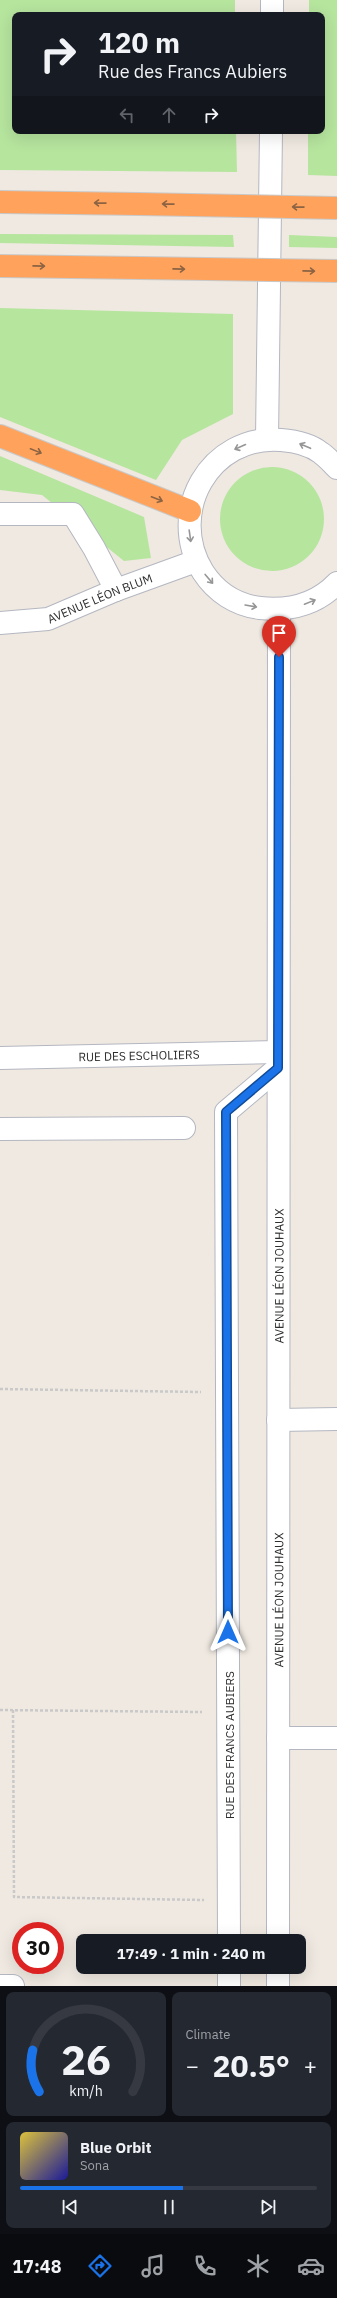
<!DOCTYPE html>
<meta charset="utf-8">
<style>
body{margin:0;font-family:"IBM Plex Sans",sans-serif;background:#242831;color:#f1f3f6;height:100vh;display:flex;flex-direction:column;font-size:15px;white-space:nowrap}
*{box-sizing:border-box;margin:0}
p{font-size:13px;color:#9ea1a6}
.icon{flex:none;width:22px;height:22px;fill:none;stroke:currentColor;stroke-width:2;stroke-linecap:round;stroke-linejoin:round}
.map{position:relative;height:1986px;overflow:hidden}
.side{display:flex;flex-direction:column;gap:6px;padding:6px;background:#0d0f14;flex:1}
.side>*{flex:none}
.top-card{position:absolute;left:12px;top:12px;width:313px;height:122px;border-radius:8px;box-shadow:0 4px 16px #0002;background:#171b24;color:#f1f3f6;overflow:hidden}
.speed{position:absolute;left:12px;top:1922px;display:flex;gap:8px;font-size:20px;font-weight:700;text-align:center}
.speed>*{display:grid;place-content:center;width:52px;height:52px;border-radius:50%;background:#171b24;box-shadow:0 4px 16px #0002;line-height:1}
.speed .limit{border:6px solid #d22;background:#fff;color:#111}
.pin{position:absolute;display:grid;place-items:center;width:34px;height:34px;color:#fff;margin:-41px -17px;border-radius:50% 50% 50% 0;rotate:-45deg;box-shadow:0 0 4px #0007}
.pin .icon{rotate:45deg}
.me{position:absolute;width:44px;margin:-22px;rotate:0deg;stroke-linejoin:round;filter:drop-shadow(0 0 3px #0008)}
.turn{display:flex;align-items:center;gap:14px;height:84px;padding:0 20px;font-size:18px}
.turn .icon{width:52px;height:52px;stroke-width:2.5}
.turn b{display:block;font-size:28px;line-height:34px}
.lanes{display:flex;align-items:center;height:38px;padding:0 20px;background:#0003;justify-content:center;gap:20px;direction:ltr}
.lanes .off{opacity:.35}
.big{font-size:30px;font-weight:700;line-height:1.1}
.side .tile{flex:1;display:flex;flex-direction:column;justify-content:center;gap:6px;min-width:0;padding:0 14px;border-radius:8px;background:#242831}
.side .dial{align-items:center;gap:0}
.dial svg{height:104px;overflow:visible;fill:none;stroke:#363941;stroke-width:7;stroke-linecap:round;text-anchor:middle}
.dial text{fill:#f1f3f6;stroke:none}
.song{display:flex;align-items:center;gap:12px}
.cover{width:48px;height:48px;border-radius:6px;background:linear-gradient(135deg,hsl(50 70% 55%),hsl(240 70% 35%))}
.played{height:4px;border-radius:2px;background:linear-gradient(90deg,#1a73e8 55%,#363941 55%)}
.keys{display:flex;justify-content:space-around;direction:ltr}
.heat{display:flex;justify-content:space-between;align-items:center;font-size:22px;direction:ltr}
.side .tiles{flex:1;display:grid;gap:6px;grid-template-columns:1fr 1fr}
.tile:last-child{grid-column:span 2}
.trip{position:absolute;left:76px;top:1934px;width:230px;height:40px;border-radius:8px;background:#171b24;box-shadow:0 4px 16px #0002;font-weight:700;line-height:40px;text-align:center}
.tab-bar{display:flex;height:64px;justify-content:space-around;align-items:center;background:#090b0e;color:#9ea1a6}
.tab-bar .icon{width:28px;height:28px}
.tab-bar .active{color:#1a73e8}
.tab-bar b{font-size:18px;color:#f1f3f6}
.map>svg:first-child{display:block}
</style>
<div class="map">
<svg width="337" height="1986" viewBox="0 0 337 1986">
<rect width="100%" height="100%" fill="#efe9e1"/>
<!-- green -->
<path fill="#b6e59e" d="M0 0H235V15H15V131H236L237 172 0 170Z
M309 0H337V176L308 175V131H322V15H309Z
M0 234 233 235 234 247 0 243Z
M289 235 337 237V248L289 247Z
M0 308 233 314V414L182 440 156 480 0 417Z
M0 456 144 517 151 558 124 561 42 495 0 490Z
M220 519a52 52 0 1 1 104 0a52 52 0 1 1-104 0Z"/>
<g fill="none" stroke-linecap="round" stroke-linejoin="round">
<!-- minor casing -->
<g stroke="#b4b7c1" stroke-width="24">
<g id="minor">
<path d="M272 15V0"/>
<path d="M267 439 271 131"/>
<path d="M337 468C332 463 327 457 321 453 311 445 295 441 281 440 210 434 166 512 203 572 216 592 236 605 260 608 289 611 316 605 337 583"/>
<path d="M0 514H73L94 548 116 590"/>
<path id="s1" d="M0 623 48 619 116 590 196 561"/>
<path id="s2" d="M0 1058 278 1052"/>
<path d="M0 1129 184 1128"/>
<path d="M278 1420 337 1419"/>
<path d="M278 1738H337"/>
<path d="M229 1941 226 1112 278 1068"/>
<path id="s3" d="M278 1941 279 610"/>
<path d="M229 1967V1986"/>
<path d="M0 1986H13"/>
<path d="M278 1986V1967"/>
</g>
</g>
<!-- highway casing -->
<g stroke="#c9c9c9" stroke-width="24">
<path id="highway" d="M0 202 139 204
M0 266 140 268
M0 436 190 511"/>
</g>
<!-- path -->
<path stroke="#c9c9c9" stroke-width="2.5" stroke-dasharray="3 2" stroke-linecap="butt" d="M0 1389 201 1392
M0 1710 202 1712
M13 1710 14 1897 204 1900"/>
<!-- minor -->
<use href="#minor" stroke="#fff" stroke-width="22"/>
<!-- highway -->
<use href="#highway" stroke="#ffa35c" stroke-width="22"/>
<!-- highway-bridge casing -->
<g stroke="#c9c9c9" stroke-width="24" stroke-linecap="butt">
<path id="highway-bridge" d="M139 204 337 208
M140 268 337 271"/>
</g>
<!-- highway-bridge -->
<use href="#highway-bridge" stroke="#ffa35c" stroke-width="22"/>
</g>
<!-- one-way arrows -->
<defs><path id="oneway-shaft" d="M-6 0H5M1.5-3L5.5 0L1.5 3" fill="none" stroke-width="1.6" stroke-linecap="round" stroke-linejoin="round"/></defs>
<g stroke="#8c6343">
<use href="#oneway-shaft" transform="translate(100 203) rotate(-179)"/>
<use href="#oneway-shaft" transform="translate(168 204) rotate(-179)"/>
<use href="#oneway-shaft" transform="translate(298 207) rotate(-179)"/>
<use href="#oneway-shaft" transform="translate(39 266) rotate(1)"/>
<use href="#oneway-shaft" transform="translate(179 269) rotate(1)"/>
<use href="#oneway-shaft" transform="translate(309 271) rotate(1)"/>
<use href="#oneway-shaft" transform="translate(36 451) rotate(22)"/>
<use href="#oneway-shaft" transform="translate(157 499) rotate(21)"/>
</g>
<g stroke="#969696">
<use href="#oneway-shaft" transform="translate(305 446) rotate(-157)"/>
<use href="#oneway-shaft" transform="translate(240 447) rotate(156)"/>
<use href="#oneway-shaft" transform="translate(190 536) rotate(82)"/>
<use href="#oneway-shaft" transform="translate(209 579) rotate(50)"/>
<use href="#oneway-shaft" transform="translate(310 602) rotate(-22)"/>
<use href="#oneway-shaft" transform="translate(251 606) rotate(10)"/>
</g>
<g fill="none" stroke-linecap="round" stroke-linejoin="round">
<!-- route casing -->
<g stroke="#114b97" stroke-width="10">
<path id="route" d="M228 1632 226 1112 278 1068 279 657"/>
</g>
<!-- route -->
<use href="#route" stroke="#1a73e8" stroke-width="7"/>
</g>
<g text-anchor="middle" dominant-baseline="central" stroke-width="4" stroke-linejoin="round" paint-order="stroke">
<!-- street labels -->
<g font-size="12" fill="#2e2e2e" stroke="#fff">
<text stroke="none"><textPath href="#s1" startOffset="104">AVENUE LÉON BLUM</textPath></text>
<text stroke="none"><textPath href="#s2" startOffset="139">RUE DES ESCHOLIERS</textPath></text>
<text stroke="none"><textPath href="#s3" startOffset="665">AVENUE LÉON JOUHAUX</textPath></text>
<text stroke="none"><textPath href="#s3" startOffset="341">AVENUE LÉON JOUHAUX</textPath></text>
<text transform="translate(229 1745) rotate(-90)">RUE DES FRANCS AUBIERS</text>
</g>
</g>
</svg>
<div class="speed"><div class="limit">30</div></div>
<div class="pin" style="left:279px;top:657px;background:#d93025"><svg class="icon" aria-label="arrive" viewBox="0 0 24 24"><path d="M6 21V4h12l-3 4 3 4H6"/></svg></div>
<svg class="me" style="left:228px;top:1632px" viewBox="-20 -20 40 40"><path d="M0-17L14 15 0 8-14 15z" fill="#1a73e8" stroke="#fff" stroke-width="4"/></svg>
<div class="trip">17:49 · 1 min · 240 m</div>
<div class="top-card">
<div class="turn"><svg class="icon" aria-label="right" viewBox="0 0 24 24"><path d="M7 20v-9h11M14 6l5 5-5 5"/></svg><div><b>120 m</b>Rue des Francs Aubiers</div></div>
<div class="lanes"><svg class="icon off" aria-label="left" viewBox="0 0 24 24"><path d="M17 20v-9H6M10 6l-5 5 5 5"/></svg><svg class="icon off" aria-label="ahead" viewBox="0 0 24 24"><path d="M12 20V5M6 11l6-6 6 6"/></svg><svg class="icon" aria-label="right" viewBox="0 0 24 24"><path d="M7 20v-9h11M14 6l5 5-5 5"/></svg></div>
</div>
</div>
<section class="side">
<div class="tiles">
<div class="tile dial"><svg viewBox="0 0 100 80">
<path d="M14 69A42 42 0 1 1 86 69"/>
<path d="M14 69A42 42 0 0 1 9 37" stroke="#1a73e8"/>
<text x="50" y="56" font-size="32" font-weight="700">26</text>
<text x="50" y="72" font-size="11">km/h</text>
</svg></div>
<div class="tile"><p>Climate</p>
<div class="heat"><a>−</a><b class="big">20.5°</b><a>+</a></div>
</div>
<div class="tile">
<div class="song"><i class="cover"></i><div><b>Blue Orbit</b><p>Sona</p></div></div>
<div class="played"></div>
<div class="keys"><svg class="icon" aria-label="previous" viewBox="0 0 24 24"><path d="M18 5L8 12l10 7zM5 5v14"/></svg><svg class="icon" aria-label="pause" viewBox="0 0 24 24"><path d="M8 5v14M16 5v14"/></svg><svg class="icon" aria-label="next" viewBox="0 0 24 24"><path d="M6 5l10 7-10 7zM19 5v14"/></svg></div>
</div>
</div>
</section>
<nav class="tab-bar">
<b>17:48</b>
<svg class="icon active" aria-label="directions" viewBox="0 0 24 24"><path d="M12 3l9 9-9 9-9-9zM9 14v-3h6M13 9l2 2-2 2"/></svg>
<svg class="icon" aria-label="music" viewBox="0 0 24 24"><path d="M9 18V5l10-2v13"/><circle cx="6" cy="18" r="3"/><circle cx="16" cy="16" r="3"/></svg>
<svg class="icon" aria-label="phone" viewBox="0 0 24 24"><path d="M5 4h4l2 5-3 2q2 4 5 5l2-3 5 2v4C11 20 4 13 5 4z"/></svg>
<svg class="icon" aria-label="climate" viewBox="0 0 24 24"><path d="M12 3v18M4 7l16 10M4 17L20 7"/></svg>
<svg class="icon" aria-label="car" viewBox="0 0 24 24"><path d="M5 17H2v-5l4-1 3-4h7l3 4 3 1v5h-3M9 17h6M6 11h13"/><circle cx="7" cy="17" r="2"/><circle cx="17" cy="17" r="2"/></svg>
</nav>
